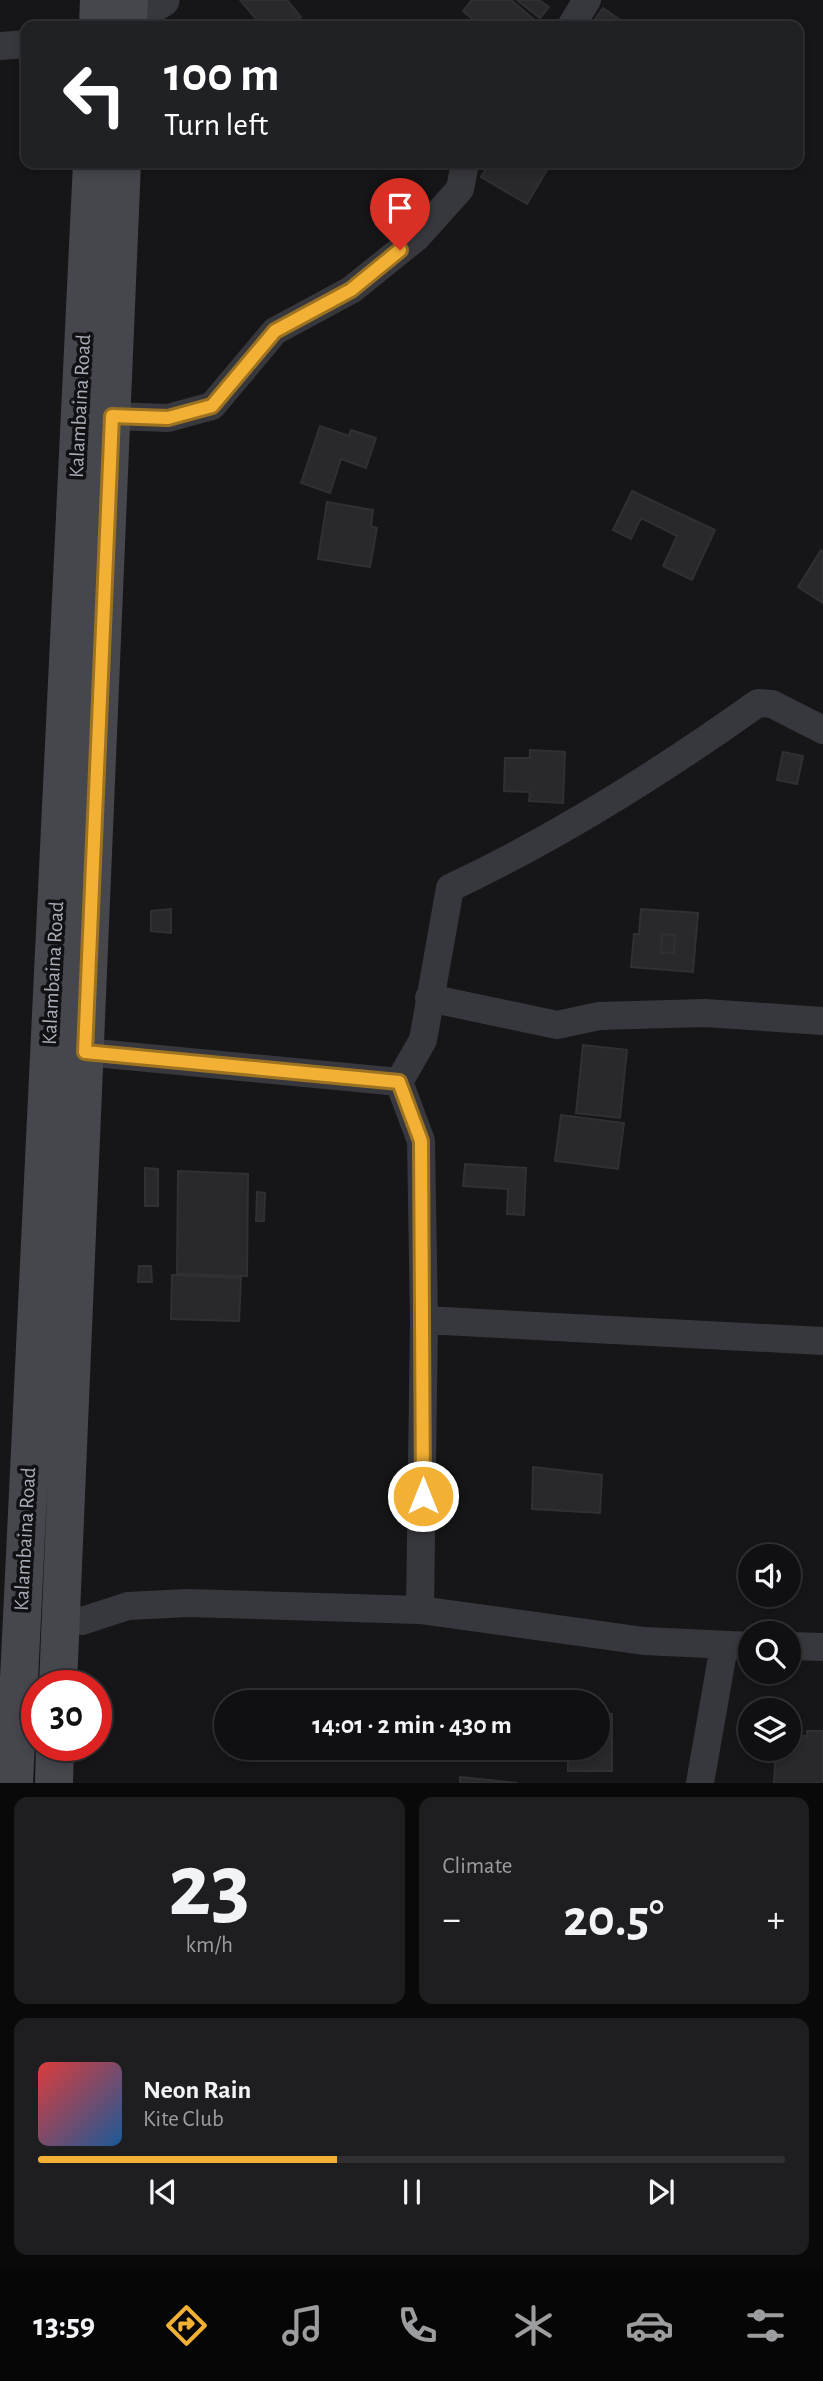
<!DOCTYPE html>
<meta charset="utf-8">
<style>
body{margin:0;font-family:"Alegreya Sans",sans-serif;background:#1e1e20;color:#f1f3f6;height:100vh;display:flex;flex-direction:column;font-size:26px;white-space:nowrap}
*{box-sizing:border-box;margin:0}
p{font-size:23px;color:#9c9d9f}
.icon{flex:none;width:38px;height:38px;fill:none;stroke:currentColor;stroke-width:2;stroke-linecap:round;stroke-linejoin:round}
.map{position:relative;height:1783px;overflow:hidden}
.side{display:flex;flex-direction:column;gap:14px;padding:14px;background:#09090a;flex:1}
.side>*{flex:none}
.banner{position:absolute;left:21px;top:21px;width:782px;height:147px;border-radius:14px;box-shadow:0 4px 10px #0003,0 0 0 2px #303032;background:#202124;color:#fff;overflow:hidden}
.fabs{position:absolute;left:738px;top:1544px;display:grid;gap:14px}
.fabs a{display:grid;place-items:center;width:63px;height:63px;border-radius:50%;background:#101012;box-shadow:0 4px 10px #0003,0 0 0 2px #303032;font-size:35px}
.speed{position:absolute;left:21px;top:1670px;display:flex;gap:14px;font-size:35px;font-weight:700;text-align:center}
.speed>*{display:grid;place-content:center;width:91px;height:91px;border-radius:50%;background:#101012;box-shadow:0 4px 10px #0003,0 0 0 2px #303032;line-height:1}
.speed .limit{border:10px solid #d22;background:#fff;color:#111}
.pin{position:absolute;display:grid;place-items:center;width:60px;height:60px;color:#fff;margin:-72px -30px;border-radius:50% 50% 50% 0;rotate:-45deg;box-shadow:0 0 7px #0007}
.pin .icon{rotate:45deg}
.me{position:absolute;width:77px;margin:-38px;rotate:0deg;stroke-linejoin:round;filter:drop-shadow(0 0 5px #0008)}
.turn{display:flex;align-items:center;gap:24px;height:147px;padding:0 28px;font-size:32px}
.turn .icon{width:91px;height:91px;stroke-width:2.5}
.turn b{display:block;font-size:49px;line-height:60px}
.big{font-size:52px;font-weight:700;line-height:1.1}
.side .card{flex:1;display:flex;flex-direction:column;justify-content:center;gap:10px;min-width:0;padding:0 24px;border-radius:14px;background:#1e1e20}
.side .dial{align-items:center;gap:0}
.dial b{font-size:91px;line-height:1}
.song{display:flex;align-items:center;gap:21px}
.cover{width:84px;height:84px;border-radius:10px;background:linear-gradient(135deg,hsl(0 70% 55%),hsl(210 70% 35%))}
.played{height:7px;border-radius:4px;background:linear-gradient(90deg,#f2b134 40%,#303032 40%)}
.keys{display:flex;justify-content:space-around;direction:ltr}
.heat{display:flex;justify-content:space-between;align-items:center;font-size:38px;direction:ltr}
.side .tiles{flex:1;display:grid;gap:14px;grid-template-columns:1fr 1fr}
.card:last-child{grid-column:span 2}
.trip{position:absolute;left:214px;top:1690px;width:396px;height:70px;border-radius:35px;background:#101012;box-shadow:0 4px 10px #0003,0 0 0 2px #303032;font-weight:700;line-height:70px;text-align:center}
.tab-bar{display:flex;height:112px;justify-content:space-around;align-items:center;background:#060607;color:#9c9d9f}
.tab-bar .icon{width:49px;height:49px}
.tab-bar .on{color:#f2b134}
.tab-bar b{font-size:32px;color:#f1f3f6}
.map>svg:first-child{display:block}
</style>
<div class="map">
<svg width="823" height="1783" viewBox="0 0 823 1783">
<rect width="100%" height="100%" fill="#161618"/>
<!-- building -->
<path fill="#29292c" stroke="#303034" stroke-width="2" fill-rule="evenodd" d="M240 0H287L301 17 290 26H262Z
M472 0H511L538 23 535 26H481L463 11Z
M517 0H539L549 7 540 18Z
M603 8 629 26H590Z
M490 163H551L527 204 481 177Z
M320 426 349 436 351 430 376 438 366 468 341 459 330 493 301 483Z
M632 491 715 530 692 580 663 566 677 536 641 518 631 539 613 530Z
M327 502 373 510 371 526 377 528 370 567 318 559Z
M821 550 823 552V603L798 587Z
M530 750 565 752 563 803 529 801 530 792 504 791 505 758H530Z
M783 752 803 756 797 784 777 780Z
M171 909V933L151 931V911Z
M641 909 698 913 693 972 631 967 634 934H639ZM662 934 675 935 674 953 661 952Z
M662 934 675 935 674 953 661 952Z
M583 1045 627 1050 620 1118 576 1113Z
M561 1115 624 1123 618 1169 555 1161Z
M465 1164 526 1168 524 1215 507 1214 508 1189 463 1186Z
M145 1168 158 1169V1206H145Z
M178 1171 248 1174 247 1276 177 1274Z
M257 1192 265 1193 264 1221H256Z
M139 1266H151L152 1282H138Z
M172 1275 241 1278 239 1321 171 1319Z
M533 1467 602 1475 600 1513 532 1509Z
M597 1705H604V1714H612V1771H568V1748H564H597Z
M807 1731H823V1783H774L776 1748H789V1735L807 1736Z
M460 1777 518 1783H460Z"/>
<g fill="none" stroke-linecap="round" stroke-linejoin="round">
<!-- minor -->
<path stroke="#37383d" stroke-width="28" d="M571 26 587 0
M0 46 26 44
M112 416 168 418 212 406 275 331 351 290 417 237 460 189 465 163
M429 998 557 1025 599 1016 705 1013 823 1021
M85 1052 399 1082 423 1040 450 888C560 836 660 773 758 703L772 704 823 730
M399 1082 421 1141 424 1320
M420 1610 424 1320 823 1341
M61 1616 82 1621 128 1606 187 1603 420 1610 644 1641 751 1646
M789 1646 823 1647
M700 1783 724 1646"/>
<!-- tertiary -->
<path stroke="#37383d" stroke-width="35" d="M128 20 162 0"/>
<!-- secondary -->
<path stroke="#45474d" stroke-width="38" d="M98 26 99 0
M128 26 129 0
M58 1685 122 163
M14 1783 92 163
M54 1783 55 1745"/>
</g>
<g fill="none" stroke-linecap="round" stroke-linejoin="round">
<!-- route casing -->
<g stroke="#9d7322" stroke-width="18">
<path id="route" d="M400 250 351 290 275 331 212 406 168 418 112 416 85 1052 399 1082 421 1141 423 1496"/>
</g>
<!-- route -->
<use href="#route" stroke="#f2b134" stroke-width="12"/>
</g>
<g text-anchor="middle" dominant-baseline="central" stroke-width="7" stroke-linejoin="round" paint-order="stroke">
<!-- street labels -->
<g font-size="21" fill="#a8adb8" stroke="#111113">
<text transform="translate(80 406) rotate(-87)">Kalambaina Road</text>
<text transform="translate(53 973) rotate(-87)">Kalambaina Road</text>
<text transform="translate(25 1539) rotate(-87)">Kalambaina Road</text>
</g>
</g>
</svg>
<div class="fabs">
<a><svg class="icon" aria-label="sound" viewBox="0 0 24 24"><path d="M4 9h4l5-4v14l-5-4H4zM17 9q2 3 0 6"/></svg></a>
<a><svg class="icon" aria-label="search" viewBox="0 0 24 24"><circle cx="10" cy="10" r="6"/><path d="M15 15l6 6"/></svg></a>
<a><svg class="icon" aria-label="layers" viewBox="0 0 24 24"><path d="M12 4l9 5-9 5-9-5zM3 14l9 5 9-5"/></svg></a>
</div>
<div class="speed"><div class="limit">30</div></div>
<div class="pin" style="left:400px;top:250px;background:#d93025"><svg class="icon" aria-label="arrive" viewBox="0 0 24 24"><path d="M6 21V4h12l-3 4 3 4H6"/></svg></div>
<svg class="me" style="left:423px;top:1496px" viewBox="-20 -20 40 40"><circle r="17" fill="#f2b134" stroke="#fff" stroke-width="3"/><path d="M0-11L8 9 0 5-8 9z" fill="#fff"/></svg>
<div class="trip">14:01 · 2 min · 430 m</div>
<div class="banner">
<div class="turn"><svg class="icon" aria-label="left" viewBox="0 0 24 24"><path d="M17 20v-9H6M10 6l-5 5 5 5"/></svg><div><b>100 m</b>Turn left</div></div>
</div>
</div>
<section class="side">
<div class="tiles">
<div class="card dial"><b>23</b><p>km/h</p></div>
<div class="card"><p>Climate</p>
<div class="heat"><a>−</a><b class="big">20.5°</b><a>+</a></div>
</div>
<div class="card">
<div class="song"><i class="cover"></i><div><b>Neon Rain</b><p>Kite Club</p></div></div>
<div class="played"></div>
<div class="keys"><svg class="icon" aria-label="previous" viewBox="0 0 24 24"><path d="M18 5L8 12l10 7zM5 5v14"/></svg><svg class="icon" aria-label="pause" viewBox="0 0 24 24"><path d="M8 5v14M16 5v14"/></svg><svg class="icon" aria-label="next" viewBox="0 0 24 24"><path d="M6 5l10 7-10 7zM19 5v14"/></svg></div>
</div>
</div>
</section>
<nav class="tab-bar">
<b>13:59</b>
<svg class="icon on" aria-label="directions" viewBox="0 0 24 24"><path d="M12 3l9 9-9 9-9-9zM9 14v-3h6M13 9l2 2-2 2"/></svg>
<svg class="icon" aria-label="music" viewBox="0 0 24 24"><path d="M9 18V5l10-2v13"/><circle cx="6" cy="18" r="3"/><circle cx="16" cy="16" r="3"/></svg>
<svg class="icon" aria-label="phone" viewBox="0 0 24 24"><path d="M5 4h4l2 5-3 2q2 4 5 5l2-3 5 2v4C11 20 4 13 5 4z"/></svg>
<svg class="icon" aria-label="climate" viewBox="0 0 24 24"><path d="M12 3v18M4 7l16 10M4 17L20 7"/></svg>
<svg class="icon" aria-label="car" viewBox="0 0 24 24"><path d="M5 17H2v-5l4-1 3-4h7l3 4 3 1v5h-3M9 17h6M6 11h13"/><circle cx="7" cy="17" r="2"/><circle cx="17" cy="17" r="2"/></svg>
<svg class="icon" aria-label="filters" viewBox="0 0 24 24"><path d="M4 7h16M4 17h16"/><circle cx="9" cy="7" r="2"/><circle cx="15" cy="17" r="2"/></svg>
</nav>
